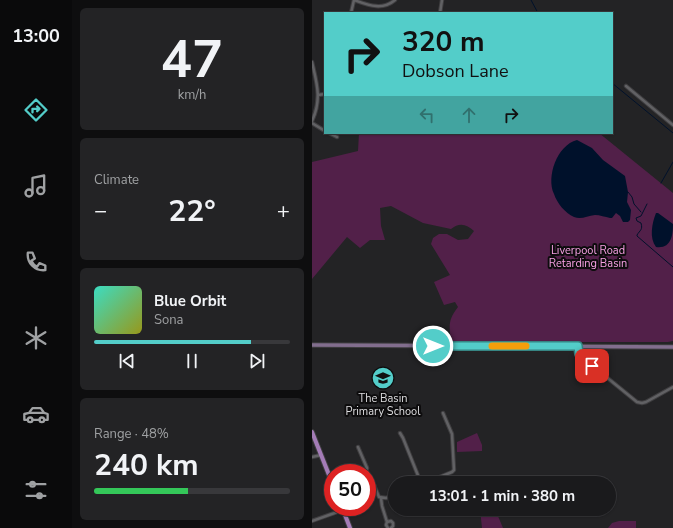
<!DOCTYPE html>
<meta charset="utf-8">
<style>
body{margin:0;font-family:"Nunito Sans",sans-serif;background:#232325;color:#f1f3f6;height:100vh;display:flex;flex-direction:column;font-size:15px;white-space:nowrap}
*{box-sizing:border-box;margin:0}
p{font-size:13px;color:#9fa1a3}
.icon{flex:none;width:22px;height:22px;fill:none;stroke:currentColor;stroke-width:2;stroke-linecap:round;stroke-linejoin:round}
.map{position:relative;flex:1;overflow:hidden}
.sheet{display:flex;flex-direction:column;gap:8px;padding:8px;background:#0e0e0f;width:240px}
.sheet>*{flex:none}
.banner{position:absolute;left:12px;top:12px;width:289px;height:122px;border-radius:0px;box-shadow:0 1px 3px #0004,0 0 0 1px #38383b;background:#53cdc9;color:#111;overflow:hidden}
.speed{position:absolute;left:12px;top:464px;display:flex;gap:8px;font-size:20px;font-weight:700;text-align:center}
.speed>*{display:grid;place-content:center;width:52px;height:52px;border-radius:50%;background:#1a1a1c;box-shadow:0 1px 3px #0004,0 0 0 1px #38383b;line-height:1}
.speed .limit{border:6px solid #d22;background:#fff;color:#111}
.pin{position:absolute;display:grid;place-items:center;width:34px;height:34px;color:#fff;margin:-17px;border-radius:8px;box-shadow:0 2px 6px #0006}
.me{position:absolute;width:44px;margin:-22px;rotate:90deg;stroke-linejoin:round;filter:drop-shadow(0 0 3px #0008)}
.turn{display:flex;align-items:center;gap:14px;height:84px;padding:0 12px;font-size:18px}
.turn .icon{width:52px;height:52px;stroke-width:2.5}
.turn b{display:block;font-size:28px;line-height:34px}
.lanes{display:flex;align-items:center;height:38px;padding:0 12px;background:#0003;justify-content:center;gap:20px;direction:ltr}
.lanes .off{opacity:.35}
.big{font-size:30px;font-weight:700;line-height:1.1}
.sheet .widget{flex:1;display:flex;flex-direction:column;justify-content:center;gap:6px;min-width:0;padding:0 14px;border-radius:6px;background:#232325}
.sheet .dial{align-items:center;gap:0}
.dial b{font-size:52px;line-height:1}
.song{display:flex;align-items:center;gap:12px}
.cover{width:48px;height:48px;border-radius:6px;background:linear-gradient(135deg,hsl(170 70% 55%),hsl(60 70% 35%))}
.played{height:4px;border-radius:2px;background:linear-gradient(90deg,#53cdc9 80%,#38383b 80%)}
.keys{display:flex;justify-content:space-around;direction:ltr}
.heat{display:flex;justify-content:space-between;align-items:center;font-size:22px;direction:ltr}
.charge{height:6px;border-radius:3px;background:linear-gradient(90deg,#34c759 48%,#38383b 0)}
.trip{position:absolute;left:76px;top:476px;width:228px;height:40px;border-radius:20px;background:#1a1a1c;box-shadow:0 1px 3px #0004,0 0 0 1px #38383b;font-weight:700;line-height:40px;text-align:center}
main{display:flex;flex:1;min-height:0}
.tab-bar{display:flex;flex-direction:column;width:72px;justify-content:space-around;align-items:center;background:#0a0a0b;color:#9fa1a3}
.tab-bar .icon{width:28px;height:28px}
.tab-bar .selected{color:#53cdc9}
.tab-bar b{font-size:18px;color:#f1f3f6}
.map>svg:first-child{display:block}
</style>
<main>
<nav class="tab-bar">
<b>13:00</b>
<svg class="icon selected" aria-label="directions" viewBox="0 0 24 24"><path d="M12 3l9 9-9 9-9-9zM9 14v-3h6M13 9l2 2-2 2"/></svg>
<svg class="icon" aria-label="music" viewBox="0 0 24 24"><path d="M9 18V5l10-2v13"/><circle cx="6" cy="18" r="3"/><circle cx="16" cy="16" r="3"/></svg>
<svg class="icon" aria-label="phone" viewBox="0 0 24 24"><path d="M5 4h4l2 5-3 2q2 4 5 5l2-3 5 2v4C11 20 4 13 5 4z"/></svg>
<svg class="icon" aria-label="climate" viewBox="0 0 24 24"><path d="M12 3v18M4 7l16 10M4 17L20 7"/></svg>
<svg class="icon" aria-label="car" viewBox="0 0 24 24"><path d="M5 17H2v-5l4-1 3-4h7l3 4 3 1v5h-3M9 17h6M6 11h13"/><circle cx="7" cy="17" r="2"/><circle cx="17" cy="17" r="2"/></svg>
<svg class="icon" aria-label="filters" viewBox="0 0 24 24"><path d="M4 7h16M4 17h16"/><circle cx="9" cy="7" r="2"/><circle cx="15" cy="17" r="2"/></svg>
</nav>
<section class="sheet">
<div class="widget dial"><b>47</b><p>km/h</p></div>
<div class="widget"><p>Climate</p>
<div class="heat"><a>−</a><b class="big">22°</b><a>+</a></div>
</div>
<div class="widget">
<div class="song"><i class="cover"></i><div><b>Blue Orbit</b><p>Sona</p></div></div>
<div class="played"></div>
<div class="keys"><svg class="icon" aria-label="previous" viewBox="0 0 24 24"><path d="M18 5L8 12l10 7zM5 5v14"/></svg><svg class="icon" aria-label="pause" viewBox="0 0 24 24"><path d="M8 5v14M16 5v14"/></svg><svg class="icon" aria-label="next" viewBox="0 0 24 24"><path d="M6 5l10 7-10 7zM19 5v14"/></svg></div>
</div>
<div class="widget"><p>Range · 48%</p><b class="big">240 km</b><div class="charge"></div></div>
</section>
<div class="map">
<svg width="361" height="528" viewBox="0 0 361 528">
<rect width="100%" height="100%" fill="#232325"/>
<!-- green -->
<path fill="#522049" d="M47 133H287L361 193V341L356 342H139C137 325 136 320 146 307L143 302 132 305 122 282 138 275 119 244 121 238 127 234H135L146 240 156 239 162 231C155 224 147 222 139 229L111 223 79 206 68 208 69 226 73 240H58L48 248 35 237 0 279V162L46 151Z
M165 433 170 445V451L145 452V442Z
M168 509H183L191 528H170Z
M307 521H324V528H296L300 523Z"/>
<!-- water -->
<path fill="#00112b" d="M265 140 280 148 291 160 313 176 316 192 315 202 319 210 318 220 316 222H311L308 216 304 213 300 218H298C293 217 288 215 283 215 275 216 269 220 262 217 253 213 245 203 242 194 234 177 245 145 265 140Z
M344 213H346L361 224C361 236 359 249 344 247 337 238 340 223 344 213Z"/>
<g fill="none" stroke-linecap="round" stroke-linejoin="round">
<!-- stream -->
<path stroke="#00112b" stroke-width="1" d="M219 0 226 13
M300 83 361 133
M349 183 361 162
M316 192 320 197 322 204 329 212
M335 204 329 216 324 218 325 221 329 223C331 230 328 230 325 235V236L361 267"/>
<!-- minor casing -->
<g stroke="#3f3e40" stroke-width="4.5">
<path id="minor" d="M42 0C56 5 70 11 83 0
M39 13 42 0
M128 13 130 0
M0 62C5 84 10 99 0 121
M314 86 361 125
M6 95 13 94
M0 123 13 131
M17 133 25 137
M266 346 267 354 271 358 325 402 330 403 334 402 361 387
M88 433 91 438 109 483
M46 447 55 468 54 473
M0 457 9 455
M55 475 59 478 67 497 74 498 83 495
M113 483 140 472 142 470 140 434 131 413
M69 498 70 506 75 522 74 525 76 528
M0 521 31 510
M75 522 79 521 81 523V526L79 528"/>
</g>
<!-- secondary casing -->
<g stroke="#3f3e40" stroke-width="5.5">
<path id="secondary" d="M0 345 361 347"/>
</g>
<!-- primary casing -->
<g stroke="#3f3e40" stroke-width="6">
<path id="primary" d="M0 432 21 485
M30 507 38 528"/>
</g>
<!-- minor -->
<use href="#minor" stroke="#616164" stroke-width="2.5"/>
<!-- secondary -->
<use href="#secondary" stroke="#826e8e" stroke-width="3.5"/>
<!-- primary -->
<use href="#primary" stroke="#a47cb7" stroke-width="4"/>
</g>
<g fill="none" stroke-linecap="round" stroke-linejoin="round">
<!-- route casing -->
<g stroke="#368583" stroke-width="10">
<path id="route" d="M121 346H266L267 354 280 366"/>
</g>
<!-- route -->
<use href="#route" stroke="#53cdc9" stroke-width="7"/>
<!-- slow -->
<path stroke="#f59e0b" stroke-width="7" d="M180 346H214"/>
</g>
<!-- icons -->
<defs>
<g id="school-disc" transform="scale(1.15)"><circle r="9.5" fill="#53cdc9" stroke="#0d0c0d"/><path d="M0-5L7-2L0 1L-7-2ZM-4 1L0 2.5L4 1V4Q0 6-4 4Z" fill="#111"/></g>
</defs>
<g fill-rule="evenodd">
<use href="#school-disc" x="71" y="378"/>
</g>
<g text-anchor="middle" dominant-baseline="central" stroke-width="4" stroke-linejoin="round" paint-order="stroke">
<!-- park labels -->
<g font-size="11" fill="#f7a1e4" stroke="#0d0c0d">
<text x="276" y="250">Liverpool Road<tspan x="276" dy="13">Retarding Basin</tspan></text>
</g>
<!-- poi labels -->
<g font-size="11" fill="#dedee0" stroke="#0d0c0d">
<text x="71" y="398">The Basin<tspan x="71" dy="13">Primary School</tspan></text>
</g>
</g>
</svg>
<div class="speed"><div class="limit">50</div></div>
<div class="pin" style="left:280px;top:366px;background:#d93025"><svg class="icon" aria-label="arrive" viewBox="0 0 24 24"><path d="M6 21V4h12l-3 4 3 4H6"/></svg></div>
<svg class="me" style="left:121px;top:346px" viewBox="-20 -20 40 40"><circle r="17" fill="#53cdc9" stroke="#fff" stroke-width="3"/><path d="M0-11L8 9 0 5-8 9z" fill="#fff"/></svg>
<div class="trip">13:01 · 1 min · 380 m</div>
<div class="banner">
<div class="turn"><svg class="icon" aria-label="right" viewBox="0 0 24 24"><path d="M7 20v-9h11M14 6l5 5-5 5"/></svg><div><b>320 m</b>Dobson Lane</div></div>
<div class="lanes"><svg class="icon off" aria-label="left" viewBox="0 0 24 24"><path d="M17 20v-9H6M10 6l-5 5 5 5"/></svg><svg class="icon off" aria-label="ahead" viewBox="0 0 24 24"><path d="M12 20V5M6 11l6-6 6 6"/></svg><svg class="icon" aria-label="right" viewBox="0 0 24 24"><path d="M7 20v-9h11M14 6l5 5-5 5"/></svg></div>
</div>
</div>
</main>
